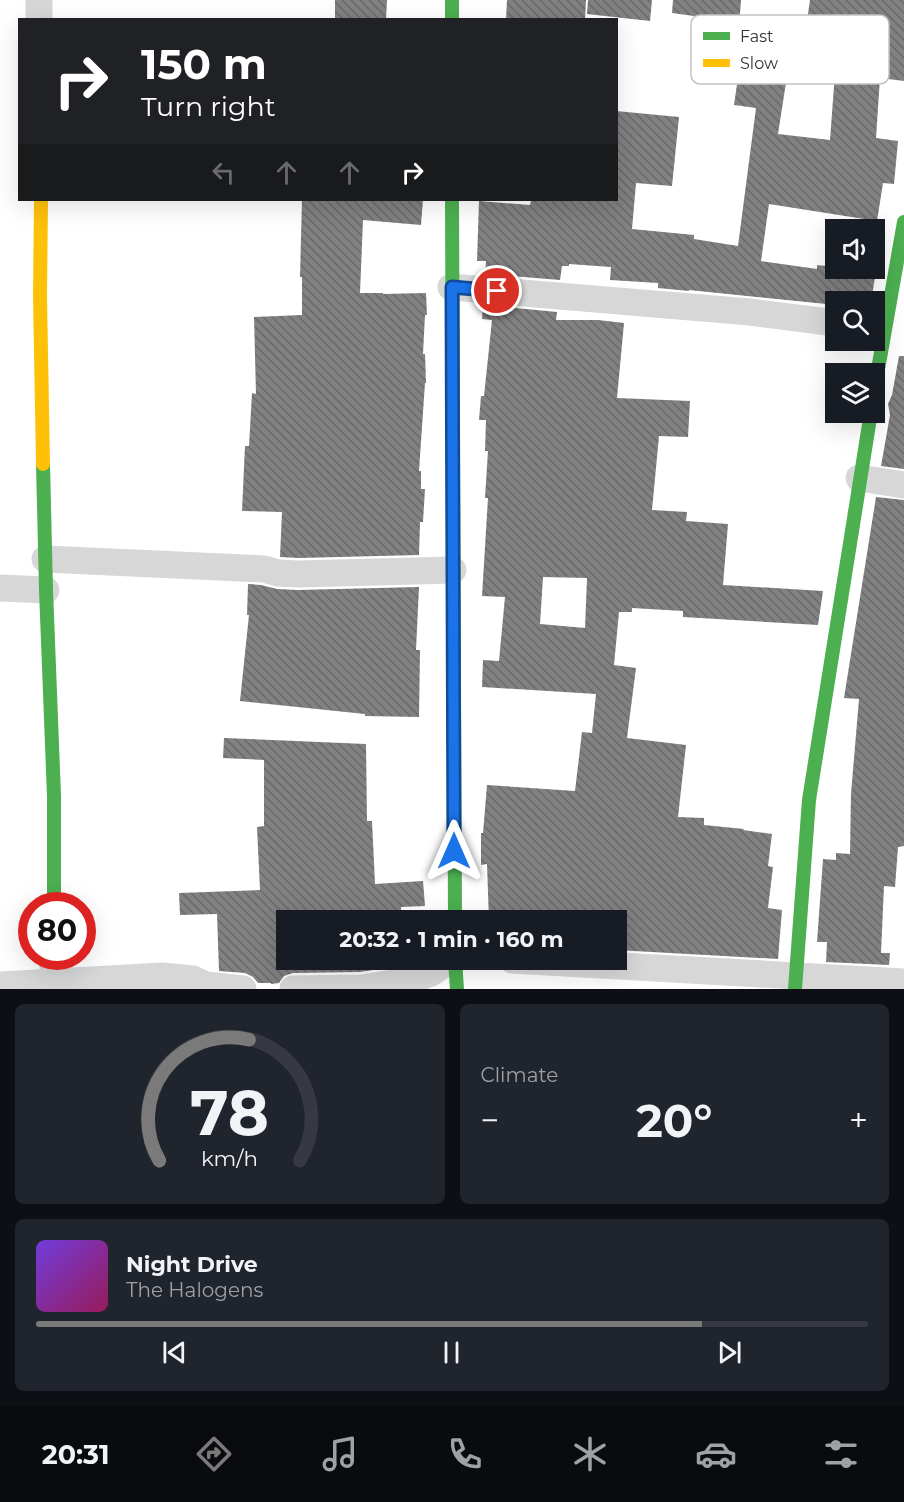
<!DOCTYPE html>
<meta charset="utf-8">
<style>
body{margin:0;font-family:Montserrat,sans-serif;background:#20242c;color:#f1f3f6;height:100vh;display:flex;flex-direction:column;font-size:22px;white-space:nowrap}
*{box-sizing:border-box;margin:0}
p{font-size:20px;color:#9ea1a6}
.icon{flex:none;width:33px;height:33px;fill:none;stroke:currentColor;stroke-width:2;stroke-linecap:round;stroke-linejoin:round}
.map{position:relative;height:989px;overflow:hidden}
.panel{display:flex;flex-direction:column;gap:15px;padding:15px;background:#0d0f14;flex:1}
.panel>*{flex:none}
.hud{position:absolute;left:18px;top:18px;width:600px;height:183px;border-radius:0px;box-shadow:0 6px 24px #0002;background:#202124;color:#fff;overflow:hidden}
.tools{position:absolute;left:825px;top:219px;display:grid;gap:12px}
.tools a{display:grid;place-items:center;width:60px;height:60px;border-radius:0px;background:#171b24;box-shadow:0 6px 24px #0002;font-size:30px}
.speed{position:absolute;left:18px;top:892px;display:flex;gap:12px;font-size:30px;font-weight:700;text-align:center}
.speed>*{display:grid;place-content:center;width:78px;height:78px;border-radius:50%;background:#171b24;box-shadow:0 6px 24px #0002;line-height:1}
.speed .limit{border:9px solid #d22;background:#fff;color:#111}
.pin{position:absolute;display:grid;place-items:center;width:51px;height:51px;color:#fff;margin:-26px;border:3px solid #fff;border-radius:50%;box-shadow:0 2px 6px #0007}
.me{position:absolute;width:66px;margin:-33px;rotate:0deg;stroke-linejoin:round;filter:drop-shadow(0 0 4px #0008)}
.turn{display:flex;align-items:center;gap:21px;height:126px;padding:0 24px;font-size:27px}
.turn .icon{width:78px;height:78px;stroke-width:2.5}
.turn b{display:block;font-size:42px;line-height:51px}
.lanes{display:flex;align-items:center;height:57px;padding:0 24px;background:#0003;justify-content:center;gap:30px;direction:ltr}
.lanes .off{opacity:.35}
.big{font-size:45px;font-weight:700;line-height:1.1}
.panel .tile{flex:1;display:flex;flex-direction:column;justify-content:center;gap:9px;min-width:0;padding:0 21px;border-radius:9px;background:#20242c}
.panel .dial{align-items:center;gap:0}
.dial svg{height:156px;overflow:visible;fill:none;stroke:#363941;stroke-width:7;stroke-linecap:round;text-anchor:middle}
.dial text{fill:#f1f3f6;stroke:none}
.song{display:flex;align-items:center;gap:18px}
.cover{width:72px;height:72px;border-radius:9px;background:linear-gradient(135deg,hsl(260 70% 55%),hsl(330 70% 35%))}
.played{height:6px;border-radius:3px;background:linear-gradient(90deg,#7a7a7a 80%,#363941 80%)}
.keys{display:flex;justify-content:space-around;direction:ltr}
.heat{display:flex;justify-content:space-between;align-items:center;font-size:33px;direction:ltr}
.panel .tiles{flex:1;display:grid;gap:15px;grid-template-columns:1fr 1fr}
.tile:last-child{grid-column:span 2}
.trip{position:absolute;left:276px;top:910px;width:351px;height:60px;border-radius:0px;background:#171b24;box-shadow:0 6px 24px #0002;font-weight:700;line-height:60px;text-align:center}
.dock{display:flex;height:96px;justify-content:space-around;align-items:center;background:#090b0e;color:#9ea1a6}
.dock .icon{width:42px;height:42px}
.dock .on{color:#7a7a7a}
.dock b{font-size:27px;color:#f1f3f6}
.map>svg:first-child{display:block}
</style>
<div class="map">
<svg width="904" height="989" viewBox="0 0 904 989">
<defs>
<pattern id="building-back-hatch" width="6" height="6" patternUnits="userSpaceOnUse" patternTransform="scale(1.5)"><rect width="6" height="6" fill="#818181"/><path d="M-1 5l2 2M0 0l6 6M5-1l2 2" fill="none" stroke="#6a6a6a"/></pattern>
</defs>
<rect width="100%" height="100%" fill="#fff"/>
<!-- building -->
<path fill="url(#building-back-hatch)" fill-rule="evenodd" d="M335 0H387L386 20H335Z
M507 0H586L585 20H506Z
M588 0H652L650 21 587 14Z
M673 0H741L739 27 716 25V19L672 13Z
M810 0H904V81L880 78 876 138 898 141 894 184 883 183 877 221 769 204 761 261 817 269V265L836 267V268L876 271 871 302H836V305L689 290V291L658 288V283L610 280 611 267 569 264V266H562L560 280 485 274 486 261H477L479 201 530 205 531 200H616V111L679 117 672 186 636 183 632 229 694 235V239L738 246 756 108 734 105 742 50 790 57 778 134 830 140 835 73 800 69Z
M302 200H423L421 225 363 220 360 293H383V294L426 293 427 315H425L423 354H425L426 383H425L419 471H421V489H425L423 522H420L419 555 299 558 280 557 282 512 242 511 245 446H249L252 393 256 394 254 317 302 315V277H300Z
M483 305 557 312 556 320H598L624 323 617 398 690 401 688 437 659 436 652 510 687 512 686 521 728 524 723 585 823 591 818 625 683 617V611L632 608V612H619L614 665 636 668 627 738 686 745 678 817 704 818V825L744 829 743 830 772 834 768 866 773 867 768 908 782 910 778 959 616 950V921H489L487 864 481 865V833H483L487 785 575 791 582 732 592 733 596 694 482 687 483 660 499 661 505 597 482 596 488 498H485L488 451H485L486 420H479L481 396H484L492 320 482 319ZM543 577 587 578 585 628 540 624Z
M899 356H904V469L881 466 890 415 888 404 892 395Z
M876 497 904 500V846L898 847 895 887 884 886 881 953H890L889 965 826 962 827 942H817L823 859 836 860V853L850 854 851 794 859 699 844 698Z
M248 584 261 585 277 589 298 590 419 587 416 650H420L419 717 365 716V714L240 701 249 615H247Z
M224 738 366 744 367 821H372L375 884 423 881 425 906 401 907 402 921H286V960H405L406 965 360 972 293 973 284 976 279 983 271 984V983H258L253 977 245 973 219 971 217 914 180 915 179 893 260 890 257 827 264 826V760L223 758Z"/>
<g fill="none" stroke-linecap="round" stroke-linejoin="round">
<!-- street -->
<path stroke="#d7d7d7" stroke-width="27" d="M39 0V20
M451 287 750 312 836 323
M859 478 904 485
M45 559 264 569 278 573 299 574 453 570
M0 588 46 590
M512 960 904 982
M0 985 162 976 193 979 206 985 243 989
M53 989V957
M293 989 361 988 412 980 431 973 450 960"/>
<!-- fast -->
<path stroke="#4caf50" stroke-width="14" d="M452 0V20
M452 200 455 921
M874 392 904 222
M43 464 46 590 54 796V906
M455 960 457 989
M795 989 809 800 871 412"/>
<!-- slow -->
<path stroke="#ffc107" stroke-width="14" d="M41 200 40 296 43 464"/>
</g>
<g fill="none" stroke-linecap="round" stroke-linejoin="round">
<!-- route casing -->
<g stroke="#114b97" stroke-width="15">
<path id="route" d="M454 851 452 287 497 291"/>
</g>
<!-- route -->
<use href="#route" stroke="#1a73e8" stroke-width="10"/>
</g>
<!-- legend -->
<rect x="691" y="15" width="198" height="69" rx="9" fill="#fff" stroke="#c2c2c2" stroke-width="1.5"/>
<rect x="703" y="32" width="27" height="8" fill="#4caf50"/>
<rect x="703" y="59" width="27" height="8" fill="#ffc107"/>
<g font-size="16" fill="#333">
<text x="740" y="42">Fast</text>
<text x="740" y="69">Slow</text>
</g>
</svg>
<div class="tools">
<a><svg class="icon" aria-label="sound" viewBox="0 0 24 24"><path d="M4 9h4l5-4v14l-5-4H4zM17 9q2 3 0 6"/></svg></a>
<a><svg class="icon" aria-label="search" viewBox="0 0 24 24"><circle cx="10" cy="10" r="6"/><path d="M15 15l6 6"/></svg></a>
<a><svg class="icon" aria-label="layers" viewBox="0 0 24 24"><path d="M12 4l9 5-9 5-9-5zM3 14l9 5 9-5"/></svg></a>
</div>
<div class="speed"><div class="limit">80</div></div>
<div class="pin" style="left:497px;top:291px;background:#d93025"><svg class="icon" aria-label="arrive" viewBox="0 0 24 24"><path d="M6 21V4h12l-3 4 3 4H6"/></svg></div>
<svg class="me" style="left:454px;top:851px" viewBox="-20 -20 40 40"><path d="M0-17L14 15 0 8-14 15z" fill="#1a73e8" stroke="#fff" stroke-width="4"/></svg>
<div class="trip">20:32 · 1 min · 160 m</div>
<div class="hud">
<div class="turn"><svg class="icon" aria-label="right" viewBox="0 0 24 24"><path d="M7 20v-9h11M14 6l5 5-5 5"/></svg><div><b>150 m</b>Turn right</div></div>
<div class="lanes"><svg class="icon off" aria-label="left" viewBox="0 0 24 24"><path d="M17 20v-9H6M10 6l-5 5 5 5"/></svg><svg class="icon off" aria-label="ahead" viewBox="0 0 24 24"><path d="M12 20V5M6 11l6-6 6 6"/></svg><svg class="icon off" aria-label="ahead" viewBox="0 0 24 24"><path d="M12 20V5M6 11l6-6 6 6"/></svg><svg class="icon" aria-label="right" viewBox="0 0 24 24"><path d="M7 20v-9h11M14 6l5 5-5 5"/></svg></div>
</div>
</div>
<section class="panel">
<div class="tiles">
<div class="tile dial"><svg viewBox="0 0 100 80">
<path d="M14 69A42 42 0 1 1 86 69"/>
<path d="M14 69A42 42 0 0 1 60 7" stroke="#7a7a7a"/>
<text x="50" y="56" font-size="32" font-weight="700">78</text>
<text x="50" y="72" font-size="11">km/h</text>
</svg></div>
<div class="tile"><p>Climate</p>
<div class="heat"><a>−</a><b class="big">20°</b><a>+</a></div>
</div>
<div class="tile">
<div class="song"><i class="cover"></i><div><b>Night Drive</b><p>The Halogens</p></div></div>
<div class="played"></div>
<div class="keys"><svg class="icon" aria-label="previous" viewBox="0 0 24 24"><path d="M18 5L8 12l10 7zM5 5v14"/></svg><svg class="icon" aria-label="pause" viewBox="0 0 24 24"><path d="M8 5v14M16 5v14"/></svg><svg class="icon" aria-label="next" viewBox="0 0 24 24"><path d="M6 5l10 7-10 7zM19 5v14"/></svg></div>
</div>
</div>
</section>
<nav class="dock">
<b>20:31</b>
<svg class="icon on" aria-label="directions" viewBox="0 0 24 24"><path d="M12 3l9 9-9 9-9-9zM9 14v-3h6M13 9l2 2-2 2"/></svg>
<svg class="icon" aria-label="music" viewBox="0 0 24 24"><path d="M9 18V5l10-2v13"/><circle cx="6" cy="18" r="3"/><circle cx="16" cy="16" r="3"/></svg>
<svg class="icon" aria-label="phone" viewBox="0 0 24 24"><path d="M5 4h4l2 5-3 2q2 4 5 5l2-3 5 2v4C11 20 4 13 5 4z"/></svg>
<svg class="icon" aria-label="climate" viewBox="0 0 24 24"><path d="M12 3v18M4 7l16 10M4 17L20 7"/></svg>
<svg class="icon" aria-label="car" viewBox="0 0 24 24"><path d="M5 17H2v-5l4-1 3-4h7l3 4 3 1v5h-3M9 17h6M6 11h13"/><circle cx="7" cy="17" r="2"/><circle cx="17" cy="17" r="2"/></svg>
<svg class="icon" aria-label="filters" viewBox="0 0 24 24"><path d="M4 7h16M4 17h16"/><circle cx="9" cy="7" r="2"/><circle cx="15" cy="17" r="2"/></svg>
</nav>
